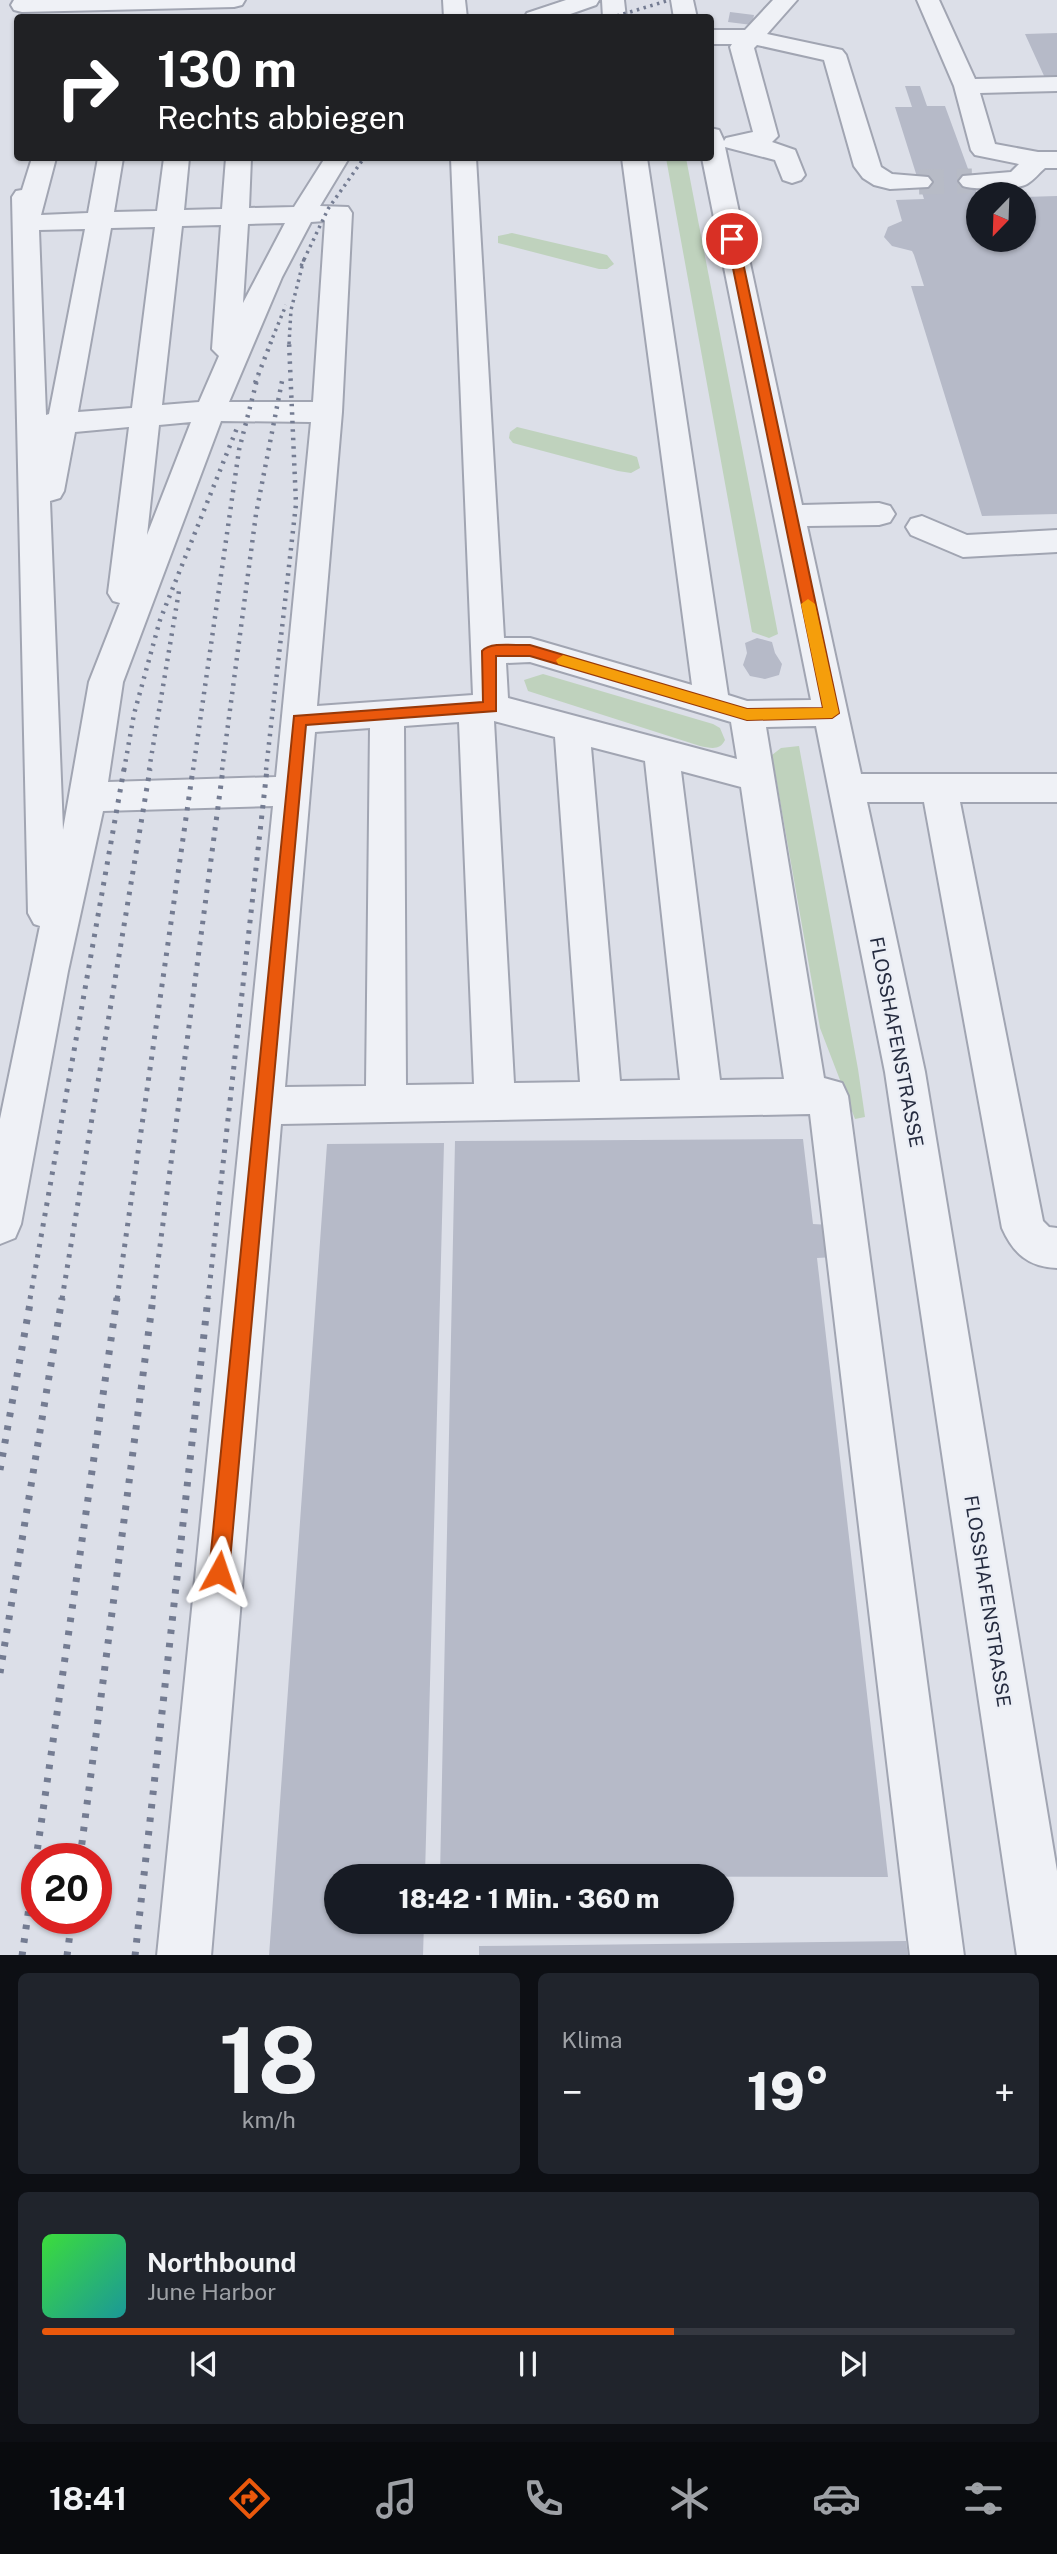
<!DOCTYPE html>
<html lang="de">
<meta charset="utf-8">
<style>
body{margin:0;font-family:"Public Sans",sans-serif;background:#20242c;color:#f1f3f6;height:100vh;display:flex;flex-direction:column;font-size:26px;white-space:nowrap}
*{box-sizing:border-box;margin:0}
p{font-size:23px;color:#9ea1a6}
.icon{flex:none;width:38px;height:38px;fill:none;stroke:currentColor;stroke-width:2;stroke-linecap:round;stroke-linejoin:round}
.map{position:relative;height:1955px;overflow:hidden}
.drawer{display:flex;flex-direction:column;gap:18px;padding:18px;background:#0d0f14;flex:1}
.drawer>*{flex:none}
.hud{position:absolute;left:14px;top:14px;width:700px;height:147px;border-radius:7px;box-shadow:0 2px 5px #0004;background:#202124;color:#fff;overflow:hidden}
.needle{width:46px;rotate:203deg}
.fabs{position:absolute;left:966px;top:182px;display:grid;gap:14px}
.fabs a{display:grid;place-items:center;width:70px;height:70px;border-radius:50%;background:#171b24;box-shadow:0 2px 5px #0004;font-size:35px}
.speed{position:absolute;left:21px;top:1843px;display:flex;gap:14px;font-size:35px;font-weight:700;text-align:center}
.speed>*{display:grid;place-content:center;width:91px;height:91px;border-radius:50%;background:#171b24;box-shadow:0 2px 5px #0004;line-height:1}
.speed .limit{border:10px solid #d22;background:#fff;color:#111}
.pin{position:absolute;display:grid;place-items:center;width:60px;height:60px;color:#fff;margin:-30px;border:4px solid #fff;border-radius:50%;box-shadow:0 2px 7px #0007}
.me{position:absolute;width:77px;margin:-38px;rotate:5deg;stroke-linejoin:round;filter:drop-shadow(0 0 5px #0008)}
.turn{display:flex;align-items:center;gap:24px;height:147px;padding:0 28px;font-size:32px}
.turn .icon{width:91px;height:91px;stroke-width:2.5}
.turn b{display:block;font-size:49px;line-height:60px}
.big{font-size:52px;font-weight:800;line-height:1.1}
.drawer .tile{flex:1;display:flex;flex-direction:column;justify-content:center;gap:10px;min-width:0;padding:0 24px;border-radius:10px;background:#20242c}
.drawer .dial{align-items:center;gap:0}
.dial b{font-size:91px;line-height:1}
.song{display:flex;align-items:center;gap:21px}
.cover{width:84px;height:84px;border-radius:10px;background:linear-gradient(135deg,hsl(120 70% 55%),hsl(180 70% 35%))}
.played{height:7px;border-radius:4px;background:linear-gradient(90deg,#ea580c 65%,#363941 65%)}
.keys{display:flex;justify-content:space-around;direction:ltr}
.heat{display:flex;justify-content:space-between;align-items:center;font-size:38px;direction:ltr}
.drawer .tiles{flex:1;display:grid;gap:18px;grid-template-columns:1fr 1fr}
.tile:last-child{grid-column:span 2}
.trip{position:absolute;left:324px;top:1864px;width:410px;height:70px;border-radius:35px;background:#171b24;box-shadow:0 2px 5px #0004;font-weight:800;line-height:70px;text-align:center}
.tab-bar{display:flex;height:112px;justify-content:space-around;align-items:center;background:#090b0e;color:#9ea1a6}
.tab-bar .icon{width:49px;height:49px}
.tab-bar .active{color:#ea580c}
.tab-bar b{font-size:32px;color:#f1f3f6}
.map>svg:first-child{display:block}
</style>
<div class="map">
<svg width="1057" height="1956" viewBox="0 0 1057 1956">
<rect width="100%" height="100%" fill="#dcdfe8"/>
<!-- green -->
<path fill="#bfd2bd" d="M666 158H686L778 634 769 638 752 632Z
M512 233 607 255 614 264 607 269H599L498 243V236Z
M517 427 631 455 637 457 640 468 631 473 618 471 513 443 509 438 510 432Z
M543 674 713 724 720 728 725 740C720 751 710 748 700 746L528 691 524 680Z
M799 746 858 1069 865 1117 855 1119 820 1028 772 755 781 748Z"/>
<!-- building -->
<path fill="#b6bac8" d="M730 12 754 15 752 25 728 22Z
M1057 33V77L1045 78 1025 34Z
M905 86H920L927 106H945L978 196V240H1024V197L1057 196V514L982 516 911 286H924L914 255 912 251 892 246 884 237 888 227 902 221 896 200 924 199 895 107H912Z
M757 638 772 642 775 653 782 664 779 675 765 679 750 676 743 665 747 653 745 643Z
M803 1139 813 1224 831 1225 835 1257 817 1258 888 1877 440 1876 455 1141Z
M444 1143 425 1876H336V1922H424L423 1956H269L327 1144Z
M906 1941 908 1956H479V1946Z"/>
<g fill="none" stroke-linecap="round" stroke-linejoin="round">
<!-- minor-tunnel -->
<path stroke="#b7bbc6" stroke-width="25" stroke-dasharray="25 13" stroke-linecap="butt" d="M919 182 972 181"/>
<!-- minor casing -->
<g stroke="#a1a5b2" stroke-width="4">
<path id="minor" d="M14 0H245L242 5 234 7 22 12 14 10 11 5Z
M443 0H465L467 18H444Z
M566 0H599L596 5 559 18H524L527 13Z
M602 0H624L626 18H603Z
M671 0H693L697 18H674Z
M773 0H797L767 34 842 50 846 55 881 167 892 174 928 177 932 182 928 187 890 189 874 185 863 178 854 166 824 60 757 45 754 48 778 136 772 142 795 150 805 175 801 180 792 183 783 180 775 160 725 147 802 505 879 503 890 506 895 514 890 522 879 525 807 526 861 774H1057V802H960L1043 1221 1049 1227 1057 1228V1268C1028 1267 1013 1253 1002 1228L924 802H867L925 1072 1057 1871V1956H1017L885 1072 816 726 766 727 824 1078 842 1083 848 1096 964 1956H910L810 1114 281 1124 211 1956H157L273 806 103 811 68 971 21 1224 15 1238 0 1244V1119L40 926 34 924 28 913 12 197 16 191 22 190 32 158H56L41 215 88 213 98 158H123L114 212 157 211 164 158H189L184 210 222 209 226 158H251L249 208 294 207 325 158H349L320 206 348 207 352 213 342 412 317 706 473 695 451 158H476L504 638H530L692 685 622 158H647L728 695 747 701 811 700 702 158H710V128L719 130 724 141 726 138 753 132 730 47 732 44H710V30H745ZM325 221 313 402H229L282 277 311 222ZM285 223 243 303 248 224ZM221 225 212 349 219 356 199 402 162 405 182 226ZM155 227 132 408 78 412 111 228ZM85 229 49 414 46 415 39 230ZM221 421 311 422 276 777 108 782 123 682ZM191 422 147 535 159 425ZM129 427 108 593 113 601 120 603 89 682 63 830 50 501 60 498 64 491 75 432ZM530 662 731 722 737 759 508 698 506 663ZM494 721 555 737 580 1082 514 1083ZM459 722 474 1084 406 1085 404 726ZM370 728 366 1086 285 1087 315 732ZM591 747 645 761 680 1080 620 1081ZM681 771 741 787 784 1079 720 1080Z
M917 0H939L975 79 1057 77V91L980 93 995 144 1038 152H1057V168H1045C1039 173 1034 180 1027 184 1017 190 975 190 963 186L959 181 963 176 1011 172 1019 164 975 155 971 150 954 86Z
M922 516 967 535 1057 530V552L963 557 911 535 906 527 911 519Z"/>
</g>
<!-- minor -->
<use href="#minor" fill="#eff1f6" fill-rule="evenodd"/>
<!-- rail-far3 -->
<path stroke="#747c92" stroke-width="3.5" stroke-dasharray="2.5 4.5" stroke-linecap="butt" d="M610 18 670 0
M301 266 328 209 364 158
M270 344 286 305
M289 344 291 310 304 259"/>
<!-- rail-far2 -->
<path stroke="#747c92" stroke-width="4.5" stroke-dasharray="2.5 6" stroke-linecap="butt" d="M255 383 271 342
M124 770 134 714 160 620 237 428
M149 770 179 591
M193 770 239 450 258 376
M222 770 256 514 283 376
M266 770 296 504 289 342"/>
<!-- rail-far1 -->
<path stroke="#747c92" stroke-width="5" stroke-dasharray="3.5 7" stroke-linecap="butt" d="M30 1299 124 769
M62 1299 150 769
M117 1299 193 769
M153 1299 223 769
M208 1299 267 769"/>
<!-- rail -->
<path stroke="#747c92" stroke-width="7" stroke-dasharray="4.5 9" stroke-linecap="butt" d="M0 1470 31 1298
M0 1673 62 1298
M80 1858 153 1298
M22 1956 117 1298
M67 1956 72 1918
M135 1956 208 1298"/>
</g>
<!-- route -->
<path fill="#ea580c" stroke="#983908" stroke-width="2" d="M732 236 738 239 839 713 832 718 747 720 530 656H496V711L306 725 229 1572 226 1579 219 1582 212 1579 209 1572 294 716 483 702 482 651C491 641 516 646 530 645L747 709 823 708 727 239Z"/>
<!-- slow -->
<path fill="#f59e0b" d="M808 599 815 604 839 713 832 718 747 720 558 664 556 660 563 655 747 709 823 708 801 604Z"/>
<g text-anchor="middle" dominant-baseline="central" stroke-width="5" stroke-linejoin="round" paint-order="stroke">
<!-- street labels -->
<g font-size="19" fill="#252b3f" stroke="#ebeef5">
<text transform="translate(897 1042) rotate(79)">FLOSSHAFENSTRASSE</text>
<text transform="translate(988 1601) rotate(81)">FLOSSHAFENSTRASSE</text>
</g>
</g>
</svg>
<div class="fabs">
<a><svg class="needle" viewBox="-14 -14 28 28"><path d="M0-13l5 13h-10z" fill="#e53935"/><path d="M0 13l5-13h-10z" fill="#9ea1a6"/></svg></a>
</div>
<div class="speed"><div class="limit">20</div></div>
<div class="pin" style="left:732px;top:239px;background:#d93025"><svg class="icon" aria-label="arrive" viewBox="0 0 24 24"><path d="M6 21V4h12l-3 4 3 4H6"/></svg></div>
<svg class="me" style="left:219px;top:1572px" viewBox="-20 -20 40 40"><path d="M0-17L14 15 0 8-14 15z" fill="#ea580c" stroke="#fff" stroke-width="4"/></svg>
<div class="trip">18:42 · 1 Min. · 360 m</div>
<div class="hud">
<div class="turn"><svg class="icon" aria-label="right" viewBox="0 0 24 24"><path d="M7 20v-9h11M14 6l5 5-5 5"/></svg><div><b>130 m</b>Rechts abbiegen</div></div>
</div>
</div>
<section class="drawer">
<div class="tiles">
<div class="tile dial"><b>18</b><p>km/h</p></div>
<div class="tile"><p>Klima</p>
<div class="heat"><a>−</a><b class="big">19°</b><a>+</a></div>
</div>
<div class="tile">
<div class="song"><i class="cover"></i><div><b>Northbound</b><p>June Harbor</p></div></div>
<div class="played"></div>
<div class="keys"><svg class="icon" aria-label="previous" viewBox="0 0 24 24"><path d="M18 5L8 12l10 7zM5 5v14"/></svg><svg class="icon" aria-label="pause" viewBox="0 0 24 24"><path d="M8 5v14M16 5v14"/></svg><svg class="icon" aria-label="next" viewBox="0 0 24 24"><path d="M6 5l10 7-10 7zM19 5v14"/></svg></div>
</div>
</div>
</section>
<nav class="tab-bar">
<b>18:41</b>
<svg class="icon active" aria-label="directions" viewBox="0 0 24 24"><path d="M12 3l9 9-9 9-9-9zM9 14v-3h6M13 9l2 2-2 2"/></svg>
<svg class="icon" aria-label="music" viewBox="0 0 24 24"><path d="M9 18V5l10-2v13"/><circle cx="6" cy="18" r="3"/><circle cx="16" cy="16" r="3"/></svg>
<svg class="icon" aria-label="phone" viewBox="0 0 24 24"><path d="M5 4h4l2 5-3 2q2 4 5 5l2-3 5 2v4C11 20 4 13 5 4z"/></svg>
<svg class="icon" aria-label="climate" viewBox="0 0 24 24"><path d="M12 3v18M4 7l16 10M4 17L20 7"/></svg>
<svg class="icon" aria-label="car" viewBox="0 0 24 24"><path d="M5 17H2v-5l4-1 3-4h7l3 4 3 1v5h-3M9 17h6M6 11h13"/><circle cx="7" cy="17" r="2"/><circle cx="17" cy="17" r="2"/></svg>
<svg class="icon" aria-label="filters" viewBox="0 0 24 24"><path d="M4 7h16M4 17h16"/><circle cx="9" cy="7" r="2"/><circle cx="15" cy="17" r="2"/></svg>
</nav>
